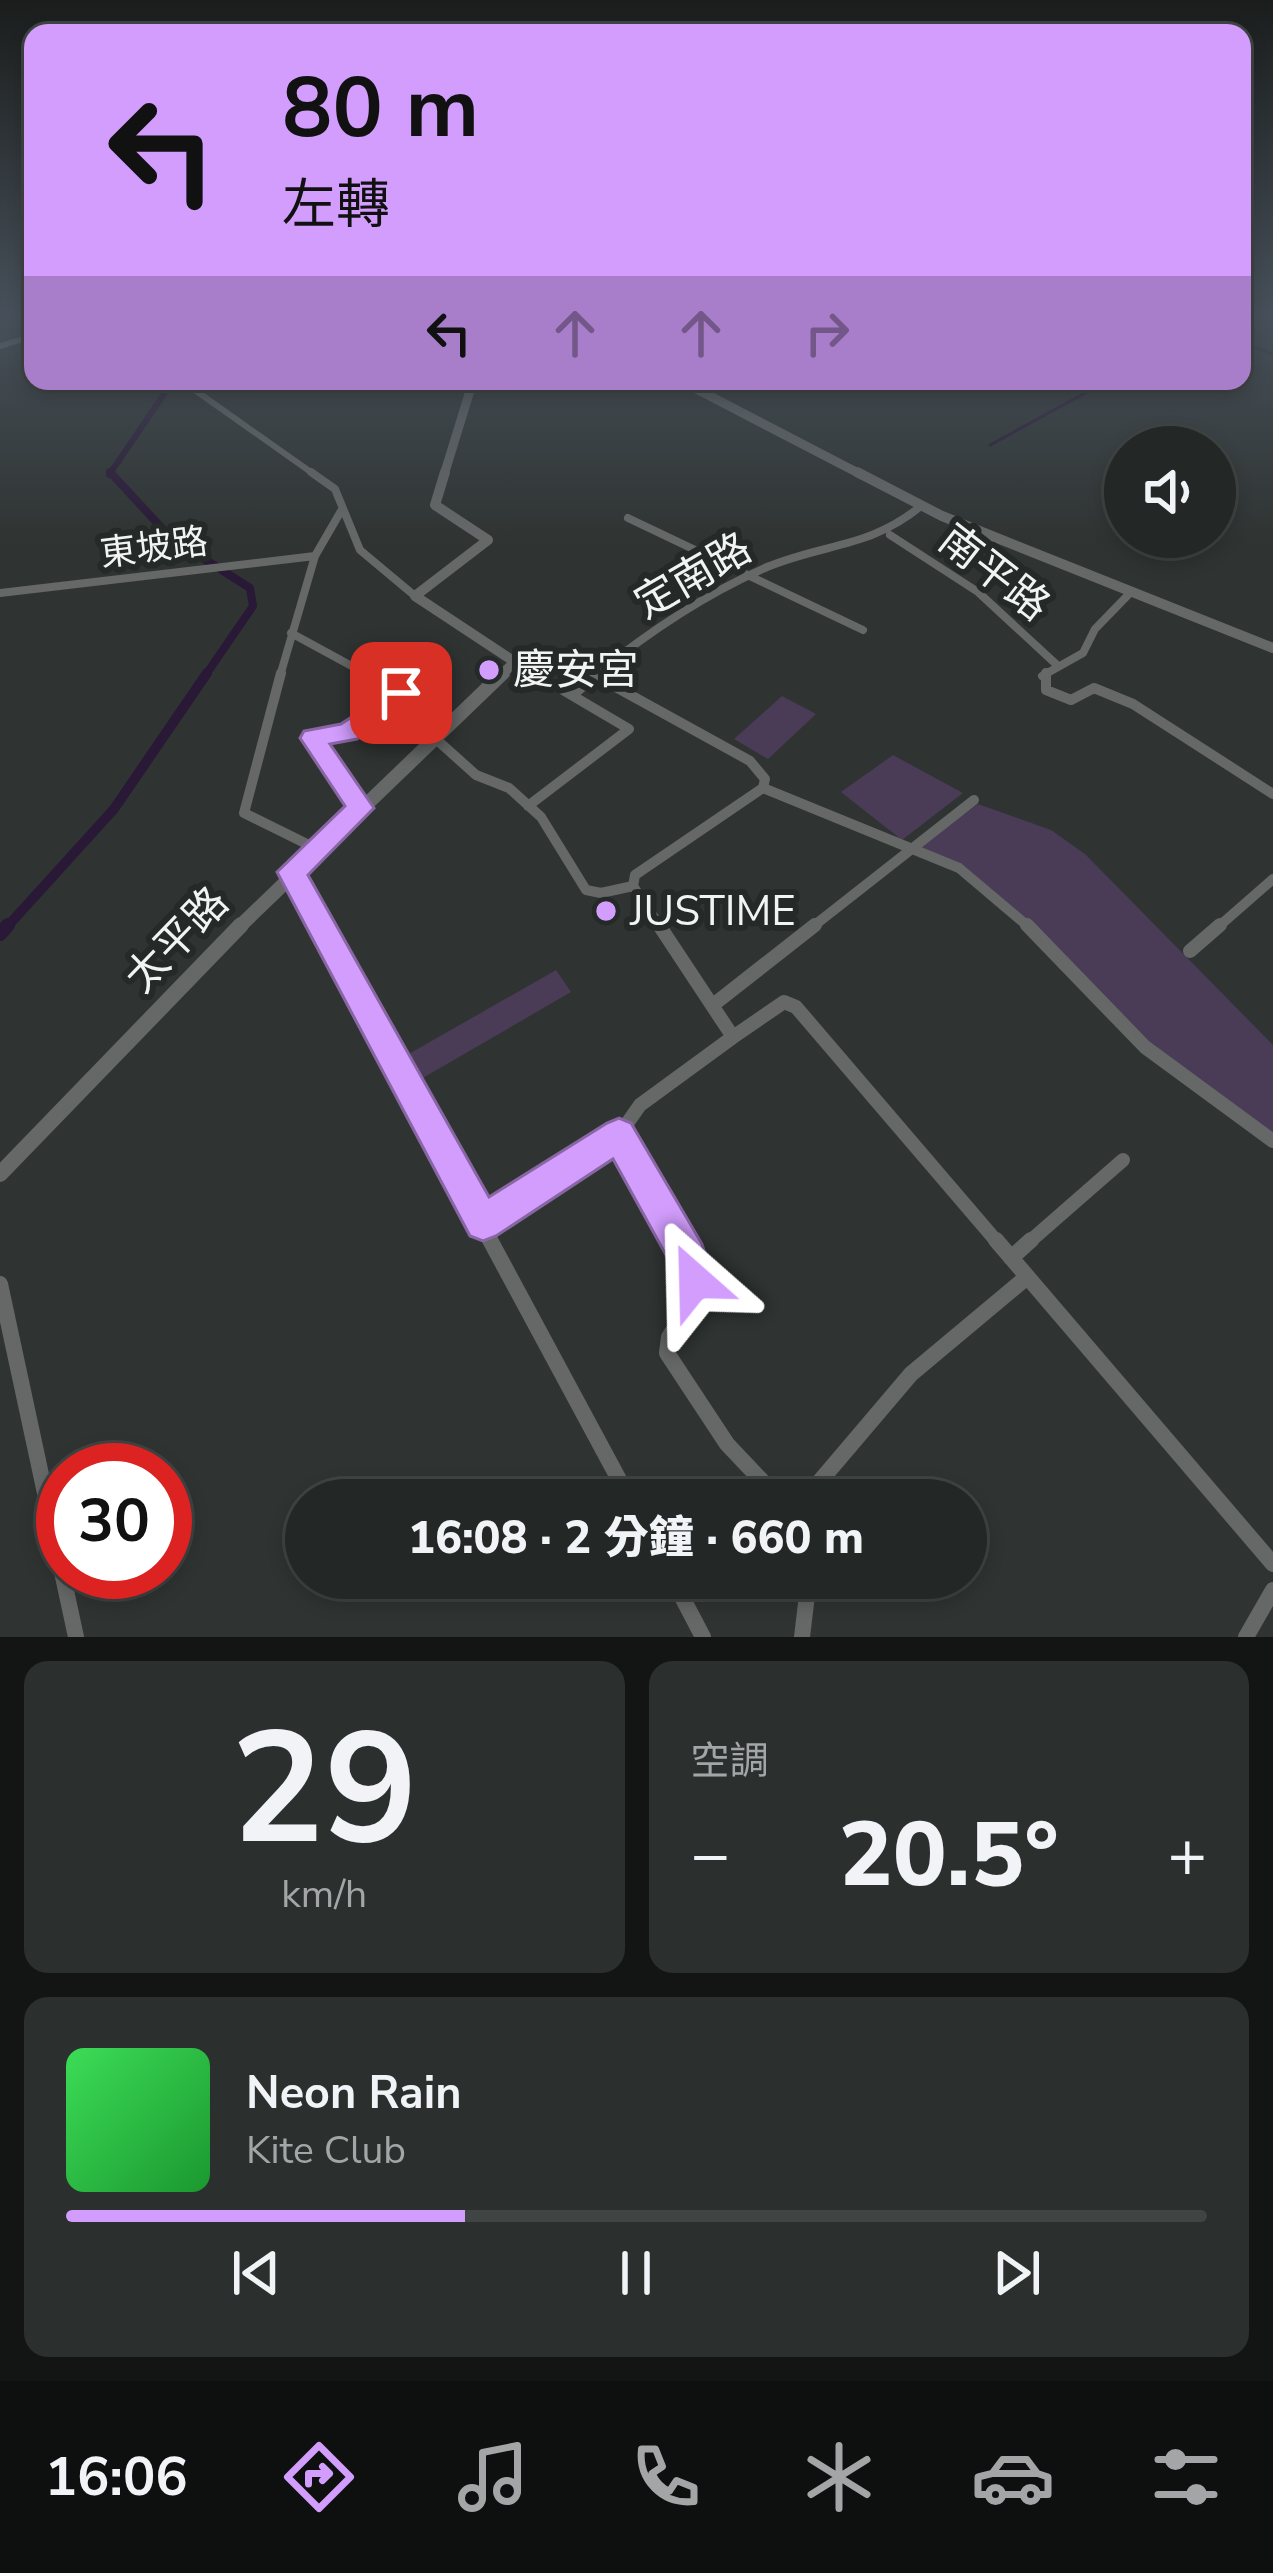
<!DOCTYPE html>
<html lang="zh-TW">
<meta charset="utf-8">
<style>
body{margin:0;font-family:"Nunito Sans","Noto Sans TC",sans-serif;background:#2b2f2e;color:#f1f3f6;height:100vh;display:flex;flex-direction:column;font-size:45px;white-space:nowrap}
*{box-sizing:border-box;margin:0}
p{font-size:39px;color:#a3a5a7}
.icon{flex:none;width:66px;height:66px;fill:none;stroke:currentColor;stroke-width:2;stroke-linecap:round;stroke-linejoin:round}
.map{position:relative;height:1637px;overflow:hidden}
.panel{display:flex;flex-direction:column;gap:24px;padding:24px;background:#131515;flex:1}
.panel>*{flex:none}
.hud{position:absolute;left:24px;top:24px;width:1227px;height:366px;border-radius:24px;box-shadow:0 6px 18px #0003,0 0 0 3px #404443;background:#d29dfd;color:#111;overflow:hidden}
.tools{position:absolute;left:1104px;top:426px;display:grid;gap:24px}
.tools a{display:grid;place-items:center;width:132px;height:132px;border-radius:50%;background:#232726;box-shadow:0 6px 18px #0003,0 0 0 3px #404443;font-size:60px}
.speed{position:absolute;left:36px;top:1443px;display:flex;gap:24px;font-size:60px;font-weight:700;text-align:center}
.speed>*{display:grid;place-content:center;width:156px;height:156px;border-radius:50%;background:#232726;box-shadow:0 6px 18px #0003,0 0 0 3px #404443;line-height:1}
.speed .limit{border:18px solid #d22;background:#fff;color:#111}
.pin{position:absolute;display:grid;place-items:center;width:102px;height:102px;color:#fff;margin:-51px;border-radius:24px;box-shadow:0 6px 18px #0006}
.me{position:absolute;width:132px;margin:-66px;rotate:335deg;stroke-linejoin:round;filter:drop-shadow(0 0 9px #0008)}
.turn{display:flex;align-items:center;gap:42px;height:252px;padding:0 60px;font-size:54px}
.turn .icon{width:156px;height:156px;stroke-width:2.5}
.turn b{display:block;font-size:84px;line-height:102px}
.lanes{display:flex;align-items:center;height:114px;padding:0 60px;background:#0003;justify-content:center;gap:60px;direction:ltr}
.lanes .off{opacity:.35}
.big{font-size:90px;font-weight:800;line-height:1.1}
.panel .tile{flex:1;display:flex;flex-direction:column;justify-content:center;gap:18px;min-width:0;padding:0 42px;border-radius:24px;background:#2b2f2e}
.panel .dial{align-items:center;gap:0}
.dial b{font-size:156px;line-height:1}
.song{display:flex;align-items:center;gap:36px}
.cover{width:144px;height:144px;border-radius:18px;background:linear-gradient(135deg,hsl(130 70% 55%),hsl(130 70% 35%))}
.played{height:12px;border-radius:6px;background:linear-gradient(90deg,#d29dfd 35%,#404443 35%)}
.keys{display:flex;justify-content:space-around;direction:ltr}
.heat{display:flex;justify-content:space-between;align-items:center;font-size:66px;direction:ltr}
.panel .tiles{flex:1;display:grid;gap:24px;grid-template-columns:1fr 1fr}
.tile:last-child{grid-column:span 2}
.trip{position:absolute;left:285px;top:1479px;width:702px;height:120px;border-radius:60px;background:#232726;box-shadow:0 6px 18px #0003,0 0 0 3px #404443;font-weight:800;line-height:120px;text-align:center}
.dock{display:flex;height:192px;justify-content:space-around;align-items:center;background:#0e100f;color:#a3a5a7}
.dock .icon{width:84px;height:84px}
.dock .selected{color:#d29dfd}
.dock b{font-size:54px;color:#f1f3f6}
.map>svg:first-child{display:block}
</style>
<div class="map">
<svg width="1273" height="1637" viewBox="0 0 1273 1637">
<rect width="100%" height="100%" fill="#2f3432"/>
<!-- green -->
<path fill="#4a3b57" d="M782 696 816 714 768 759 734 739Z
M893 755 963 793 902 840 841 792Z
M978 804 1051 830 1085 854 1273 1045V1146L1163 1067 972 877 915 848Z
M556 970 571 992 421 1079 407 1055Z"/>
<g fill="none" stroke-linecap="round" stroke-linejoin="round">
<!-- stream -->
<path stroke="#291836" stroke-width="3" d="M1242 343 1273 354
M990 445 1107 381"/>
<!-- canal-far3 -->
<path stroke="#291836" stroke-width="6" d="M109 475 173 381"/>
<!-- canal-far2 -->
<path stroke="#291836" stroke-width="8" d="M110 472 171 538 250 588 253 606 205 676"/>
<!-- canal-far1 -->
<path stroke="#291836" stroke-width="10" d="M6 928 114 809 207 673"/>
<!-- canal -->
<path stroke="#291836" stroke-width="14" d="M0 934 8 925"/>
<!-- minor-far4 -->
<path stroke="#666868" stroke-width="6" d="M182 381 315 475"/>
<!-- minor-far3 -->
<path stroke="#666868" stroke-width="8" d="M311 472 335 489 360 550 415 596
M628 518 863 630
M890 535 978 592 1057 665
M0 593 315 556
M291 633 370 676
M515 662 539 676
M280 676 315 556 341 511
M594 676C647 633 705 594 767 567 825 543 870 548 921 506
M1042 676 1083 653 1095 629 1131 592"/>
<!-- minor-far2 -->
<path stroke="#666868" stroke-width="10" d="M281 673 244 813 315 848
M1046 673V690L1071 700 1094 688 1133 704 1273 794
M594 675 750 761 765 779 763 788 635 875 633 886
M573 695 598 673
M437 740 476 775 509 788 541 817 586 890 601 893 633 886 661 928
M763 788 959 868 1030 928
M528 806 629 729 534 673
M360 808 313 738 348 732 401 693 364 673
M292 872 322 928
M811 928 974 800
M1217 928 1273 879"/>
<!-- minor-far1 -->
<path stroke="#666868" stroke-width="14" d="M320 925 492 1243
M1027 925 1145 1047 1273 1141
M1190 951 1220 925
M713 1005 815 925
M733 1037 784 1002 796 1007 998 1243
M619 1135 681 1243
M483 1223 619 1135 640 1105 733 1037 659 925
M1028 1243 1123 1160"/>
<!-- minor -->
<path stroke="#666868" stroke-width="16" d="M490 1240 630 1500
M680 1240 695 1296 669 1337 667 1353 727 1444 780 1500
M996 1240 1273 1564
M1011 1258 1031 1240
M0 1284 76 1637
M804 1500 911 1374 1027 1277
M672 1578 703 1637
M802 1637 809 1578
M1246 1637 1273 1590"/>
<!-- tertiary-far3 -->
<path stroke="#666868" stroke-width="9" d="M681 381 862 475
M444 475 473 381"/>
<!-- tertiary-far2 -->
<path stroke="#666868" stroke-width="10" d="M445 472 435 505 488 540 415 596 515 662 500 676
M857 472 942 516 1273 648"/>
<!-- tertiary-far1 -->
<path stroke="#666868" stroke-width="14" d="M238 928 503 673"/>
<!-- tertiary -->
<path stroke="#666868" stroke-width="16" d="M0 1174 241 925"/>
<!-- secondary -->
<path fill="#828685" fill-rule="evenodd" d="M33 333V339L0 349V343Z"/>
</g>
<!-- sky -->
<linearGradient id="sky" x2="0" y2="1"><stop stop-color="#1a1d1c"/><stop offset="0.58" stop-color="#47505a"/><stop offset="1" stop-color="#47505a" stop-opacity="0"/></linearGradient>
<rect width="1273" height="542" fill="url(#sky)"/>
<!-- route -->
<path fill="#d29dfd" stroke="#8866a4" stroke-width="3" d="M401 684 410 687V699L357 739 330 744 374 808 308 875 489 1197 607 1123 619 1118 631 1123 702 1244 714 1281 709 1295 695 1300 682 1295 671 1264 613 1159 496 1236 483 1241 470 1236 277 872 345 806 300 738 304 731 341 724Z"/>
<!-- markers -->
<g fill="#d29dfd" stroke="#252a28" stroke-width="4.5">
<circle cx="489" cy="670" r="12"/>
<circle cx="606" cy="911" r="12"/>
</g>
<g text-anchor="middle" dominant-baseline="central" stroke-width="12" stroke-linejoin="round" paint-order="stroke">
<!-- far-street labels -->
<g font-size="36" fill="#f1f4f3" stroke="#252a28">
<text transform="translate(154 548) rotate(-7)">東坡路</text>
</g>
<!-- street labels -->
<g font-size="42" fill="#f1f4f3" stroke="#252a28">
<text transform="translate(994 573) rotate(38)">南平路</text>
<text transform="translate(693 576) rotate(-30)">定南路</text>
<text transform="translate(177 940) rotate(-46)">太平路</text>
</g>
<!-- poi labels -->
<g font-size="42" fill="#f1f4f3" stroke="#252a28" text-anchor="start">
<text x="513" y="670">慶安宮</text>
<text x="630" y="911">JUSTIME</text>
</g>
</g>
</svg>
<div class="tools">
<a><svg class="icon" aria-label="sound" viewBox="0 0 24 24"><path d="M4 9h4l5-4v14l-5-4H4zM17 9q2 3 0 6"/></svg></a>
</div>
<div class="speed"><div class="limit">30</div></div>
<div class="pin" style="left:401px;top:693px;background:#d93025"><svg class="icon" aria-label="arrive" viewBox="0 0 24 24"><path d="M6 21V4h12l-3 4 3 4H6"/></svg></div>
<svg class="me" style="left:695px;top:1281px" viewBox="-20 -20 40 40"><path d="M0-17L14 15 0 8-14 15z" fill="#d29dfd" stroke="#fff" stroke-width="4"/></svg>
<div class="trip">16:08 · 2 分鐘 · 660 m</div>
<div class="hud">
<div class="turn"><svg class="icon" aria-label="left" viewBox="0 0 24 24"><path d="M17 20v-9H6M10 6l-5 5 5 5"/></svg><div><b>80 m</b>左轉</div></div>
<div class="lanes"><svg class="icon" aria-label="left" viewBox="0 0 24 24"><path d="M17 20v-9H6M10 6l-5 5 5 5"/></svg><svg class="icon off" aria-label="ahead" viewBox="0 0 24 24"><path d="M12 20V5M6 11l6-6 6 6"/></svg><svg class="icon off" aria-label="ahead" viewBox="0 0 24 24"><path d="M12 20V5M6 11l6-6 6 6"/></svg><svg class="icon off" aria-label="right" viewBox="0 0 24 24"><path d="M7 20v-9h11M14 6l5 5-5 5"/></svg></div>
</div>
</div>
<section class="panel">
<div class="tiles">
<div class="tile dial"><b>29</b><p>km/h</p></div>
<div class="tile"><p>空調</p>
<div class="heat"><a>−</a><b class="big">20.5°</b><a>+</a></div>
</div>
<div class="tile">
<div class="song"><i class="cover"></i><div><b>Neon Rain</b><p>Kite Club</p></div></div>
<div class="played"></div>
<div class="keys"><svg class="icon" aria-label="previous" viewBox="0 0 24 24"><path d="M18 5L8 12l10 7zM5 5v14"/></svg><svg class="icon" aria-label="pause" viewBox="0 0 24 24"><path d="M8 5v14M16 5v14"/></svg><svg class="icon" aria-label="next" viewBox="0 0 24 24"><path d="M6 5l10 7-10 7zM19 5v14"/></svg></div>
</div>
</div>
</section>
<nav class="dock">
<b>16:06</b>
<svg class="icon selected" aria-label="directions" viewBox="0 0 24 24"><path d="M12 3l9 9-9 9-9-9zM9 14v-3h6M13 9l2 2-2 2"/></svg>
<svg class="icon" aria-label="music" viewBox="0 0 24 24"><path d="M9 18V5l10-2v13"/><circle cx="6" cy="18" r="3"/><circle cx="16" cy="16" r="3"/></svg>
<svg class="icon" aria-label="phone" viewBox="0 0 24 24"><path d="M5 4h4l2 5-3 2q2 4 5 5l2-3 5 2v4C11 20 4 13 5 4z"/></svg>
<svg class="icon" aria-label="climate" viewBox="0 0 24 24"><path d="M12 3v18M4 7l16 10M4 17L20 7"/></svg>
<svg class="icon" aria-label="car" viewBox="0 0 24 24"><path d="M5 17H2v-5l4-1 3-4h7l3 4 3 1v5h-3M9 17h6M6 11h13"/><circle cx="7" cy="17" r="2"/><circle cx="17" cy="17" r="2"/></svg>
<svg class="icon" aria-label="filters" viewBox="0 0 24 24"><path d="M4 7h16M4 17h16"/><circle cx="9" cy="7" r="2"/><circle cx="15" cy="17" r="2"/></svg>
</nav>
